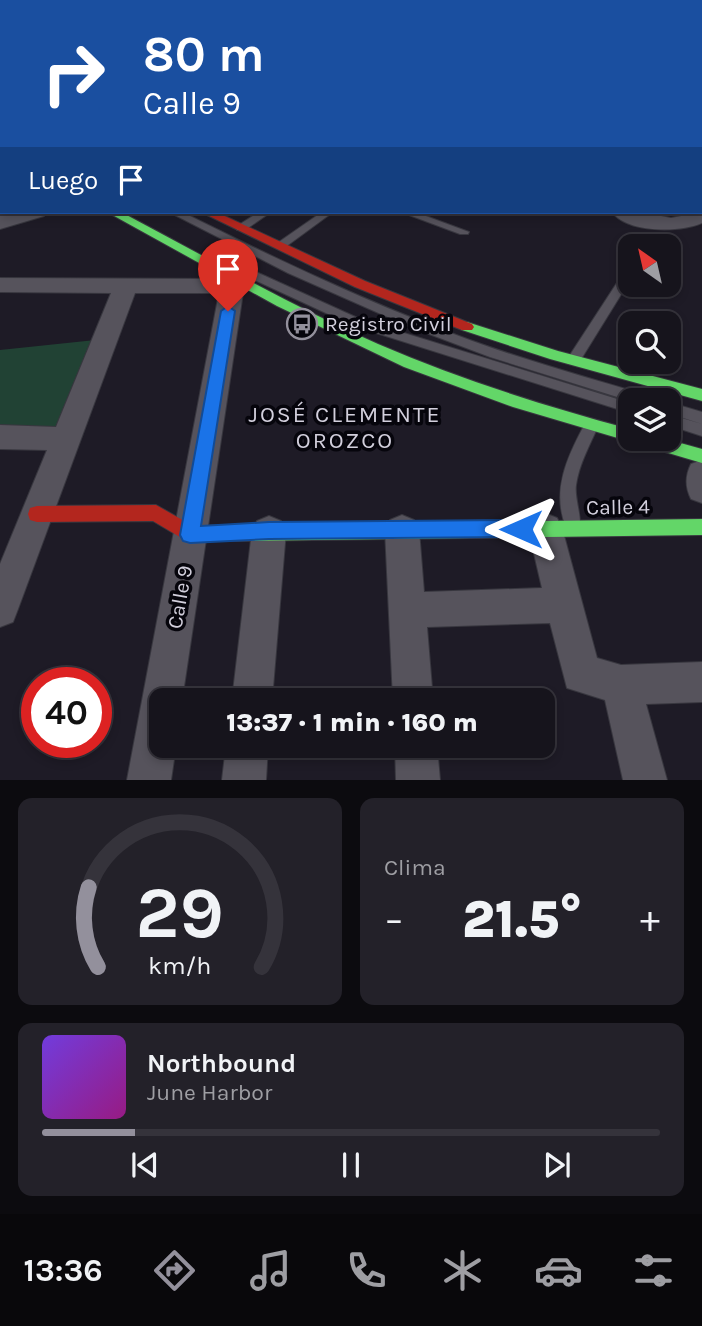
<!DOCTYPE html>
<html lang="es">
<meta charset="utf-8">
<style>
body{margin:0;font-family:Karla,sans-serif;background:#232129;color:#f1f3f6;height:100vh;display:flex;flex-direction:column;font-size:26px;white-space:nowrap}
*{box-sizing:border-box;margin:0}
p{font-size:23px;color:#9e9ea3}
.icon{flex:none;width:38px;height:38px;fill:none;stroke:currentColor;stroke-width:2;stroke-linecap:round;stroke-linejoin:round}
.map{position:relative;height:780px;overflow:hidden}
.drawer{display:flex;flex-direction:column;gap:18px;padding:18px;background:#0c0b0f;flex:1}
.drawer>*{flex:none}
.hud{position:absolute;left:0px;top:0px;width:704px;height:214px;box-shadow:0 4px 10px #0003,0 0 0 2px #35333b;background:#1a4fa0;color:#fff;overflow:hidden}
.needle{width:46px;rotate:326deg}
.buttons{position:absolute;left:618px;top:234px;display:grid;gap:14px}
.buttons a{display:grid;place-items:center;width:63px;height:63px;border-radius:14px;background:#16141c;box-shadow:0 4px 10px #0003,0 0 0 2px #35333b;font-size:35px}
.speed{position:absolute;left:21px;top:667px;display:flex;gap:14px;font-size:35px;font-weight:700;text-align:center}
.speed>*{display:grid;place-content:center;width:91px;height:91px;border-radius:50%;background:#16141c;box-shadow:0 4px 10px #0003,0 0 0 2px #35333b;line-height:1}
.speed .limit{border:10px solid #d22;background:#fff;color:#111}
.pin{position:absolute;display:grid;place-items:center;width:60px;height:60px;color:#fff;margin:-72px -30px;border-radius:50% 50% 50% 0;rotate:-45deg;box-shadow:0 0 7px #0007}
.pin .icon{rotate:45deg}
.me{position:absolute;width:77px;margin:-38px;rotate:270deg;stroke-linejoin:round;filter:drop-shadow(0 0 5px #0008)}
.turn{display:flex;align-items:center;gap:24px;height:147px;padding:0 28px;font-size:32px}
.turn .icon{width:91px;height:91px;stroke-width:2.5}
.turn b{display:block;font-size:49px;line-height:60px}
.then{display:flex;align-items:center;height:66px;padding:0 28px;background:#0003;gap:14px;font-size:26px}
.big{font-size:52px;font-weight:800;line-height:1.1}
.drawer .tile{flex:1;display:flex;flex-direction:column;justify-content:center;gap:10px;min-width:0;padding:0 24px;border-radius:14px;background:#232129}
.drawer .dial{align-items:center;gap:0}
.dial svg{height:182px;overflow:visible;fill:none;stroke:#35333b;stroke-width:7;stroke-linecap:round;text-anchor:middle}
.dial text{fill:#f1f3f6;stroke:none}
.song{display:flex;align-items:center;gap:21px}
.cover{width:84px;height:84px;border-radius:10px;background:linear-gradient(135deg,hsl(260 70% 55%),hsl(310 70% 35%))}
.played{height:7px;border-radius:4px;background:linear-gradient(90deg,#93909c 15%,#35333b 15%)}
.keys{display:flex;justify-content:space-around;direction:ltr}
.heat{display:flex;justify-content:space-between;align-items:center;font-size:38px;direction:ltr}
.drawer .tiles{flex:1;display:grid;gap:18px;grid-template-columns:1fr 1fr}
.tile:last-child{grid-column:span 2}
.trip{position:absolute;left:149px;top:688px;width:406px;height:70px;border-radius:14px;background:#16141c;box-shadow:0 4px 10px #0003,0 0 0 2px #35333b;font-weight:800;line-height:70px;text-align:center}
.dock{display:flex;height:112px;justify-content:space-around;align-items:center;background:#09080b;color:#9e9ea3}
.dock .icon{width:49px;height:49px}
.dock .selected{color:#93909c}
.dock b{font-size:32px;color:#f1f3f6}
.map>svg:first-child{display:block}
</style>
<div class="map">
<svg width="702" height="780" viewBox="0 0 702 780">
<rect width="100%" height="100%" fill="#1e1b26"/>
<!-- green -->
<path fill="#214234" d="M105 339 67 439 0 440V350Z"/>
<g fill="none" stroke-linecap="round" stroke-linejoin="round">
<!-- lane casing -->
<g stroke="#38373f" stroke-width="2">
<path id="lane" d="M31 0H63L60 2Z
M106 0H113L115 2H107Z
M0 63H2V69H0Z
M0 118 2 119V125L0 124Z
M0 134 2 135V141L0 140Z
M169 212H182C272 257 364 301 459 336 522 360 587 377 652 397L654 401H630L490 357 408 326 288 273Z
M259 212H271L245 230H237V226Z
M322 212H333L284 248H276V244Z
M401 212H415L469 232 468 234H460Z
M630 267V280L578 364H568L566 361 568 358 626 269Z
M254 271 362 320 630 403V413L354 326 250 278 248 275Z
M668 402 702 412V424L668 413Z
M668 414 702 424V436L668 425Z
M591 420 596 422 598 426C590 445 579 464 576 485 574 498 583 520 579 529L573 531 567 529C550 492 568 455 586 422Z"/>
</g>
<!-- street casing -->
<g stroke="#38373f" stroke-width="2">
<path id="street" d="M675 0H688L689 2H676Z
M702 209V223C680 233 627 233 612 212H641L671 218 702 212Z
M15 212H47L44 216 0 229V216Z
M0 278 232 279 240 281 244 286 182 700H161V746H176L171 780H127L219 293H135L18 609 13 622 0 627V564L47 450 0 449V425L56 427 111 293 0 292Z
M702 460V503L691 499C685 487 685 476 691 464Z
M545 513 557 518 562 528 597 658 621 665 702 662V702L646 704 667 780H623L605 700 567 688 550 623 427 627 433 700H393L385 530 390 520 402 515 414 520 419 530 424 592 542 588 528 528 533 518Z
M269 516 281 521 286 531 272 700H232L252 531 257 521Z
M226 746H268L266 780H222Z
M395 746H437L440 780H396Z"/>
</g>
<!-- fast casing -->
<g stroke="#38373f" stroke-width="2">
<path id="fast" d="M0 81H2V87H0Z
M0 108 2 109V115L0 114Z
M0 148H2V155H0Z
M107 212H121C206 257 290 305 378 344 459 379 544 406 630 429V439H666L702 449V463L513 407 404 367 277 306Z
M467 322 558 351 702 389V401L550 359 462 330 460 327 462 324Z
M702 519V535L227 541 220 539 218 533 220 527 227 525Z"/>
</g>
<!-- slow casing -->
<g stroke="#38373f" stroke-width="2">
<path id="slow" d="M344 0 342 2H331Z"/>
</g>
<!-- jam casing -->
<g stroke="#38373f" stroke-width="2">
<path id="jam" d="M393 0 392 2H381Z
M201 212H216L365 281 472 324 474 327 472 330H462L355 287Z
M156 505 193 526 227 525 234 527 236 533 234 539 190 543 153 521 37 522 30 520 28 514 30 508 37 506Z"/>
</g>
<!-- lane -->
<use href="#lane" fill="#56535c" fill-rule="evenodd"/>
<!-- street -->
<use href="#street" fill="#56535c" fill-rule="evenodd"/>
<!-- fast -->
<use href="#fast" fill="#63d668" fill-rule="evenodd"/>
<!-- slow -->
<use href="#slow" fill="#ff974d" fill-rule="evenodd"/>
<!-- jam -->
<use href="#jam" fill="#b3261e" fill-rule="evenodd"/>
</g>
<!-- route -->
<path fill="#1a73e8" stroke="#114b97" stroke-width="2" d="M228 306 235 311 201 526 269 522 521 520 528 523 531 529 528 535 521 537 269 539 190 543 183 541 180 535 221 311Z"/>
<!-- icons -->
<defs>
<g id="bus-ring" transform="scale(1.575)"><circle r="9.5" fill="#06050c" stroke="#93909c" stroke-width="1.5"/><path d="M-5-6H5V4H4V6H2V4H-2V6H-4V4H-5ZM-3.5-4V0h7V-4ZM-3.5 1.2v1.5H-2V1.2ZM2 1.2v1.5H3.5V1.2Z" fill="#93909c"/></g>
</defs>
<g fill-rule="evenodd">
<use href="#bus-ring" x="302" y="324"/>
</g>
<g text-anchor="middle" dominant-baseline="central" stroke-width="7" stroke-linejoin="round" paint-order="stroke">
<!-- poi labels -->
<g font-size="21" fill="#d2cfdc" stroke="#06050c" text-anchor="start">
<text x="325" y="324">Registro Civil</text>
</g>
<!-- street labels -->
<g font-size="21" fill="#d2cfdc" stroke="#06050c">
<text transform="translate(618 507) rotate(-1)">Calle 4</text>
<text transform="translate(180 597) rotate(-80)">Calle 9</text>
</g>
<!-- neighbourhood labels -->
<g font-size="23" letter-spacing="2" fill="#d2cfdc" stroke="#06050c">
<text x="345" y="414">JOSÉ CLEMENTE<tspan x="345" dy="26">OROZCO</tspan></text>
</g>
</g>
</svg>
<div class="buttons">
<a><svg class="needle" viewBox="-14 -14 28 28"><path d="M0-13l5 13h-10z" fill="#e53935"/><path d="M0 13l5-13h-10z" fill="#9e9ea3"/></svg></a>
<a><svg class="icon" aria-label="search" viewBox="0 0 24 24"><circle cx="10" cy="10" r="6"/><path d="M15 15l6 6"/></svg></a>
<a><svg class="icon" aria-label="layers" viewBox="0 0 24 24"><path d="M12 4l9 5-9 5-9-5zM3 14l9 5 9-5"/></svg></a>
</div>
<div class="speed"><div class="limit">40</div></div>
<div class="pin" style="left:228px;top:311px;background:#d93025"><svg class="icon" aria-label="arrive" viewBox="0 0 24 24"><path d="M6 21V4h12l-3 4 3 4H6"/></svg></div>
<svg class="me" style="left:521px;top:529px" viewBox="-20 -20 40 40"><path d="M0-17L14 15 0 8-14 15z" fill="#1a73e8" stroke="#fff" stroke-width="4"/></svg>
<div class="trip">13:37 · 1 min · 160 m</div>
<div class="hud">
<div class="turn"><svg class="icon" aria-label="right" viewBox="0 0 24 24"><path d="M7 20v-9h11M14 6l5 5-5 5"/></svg><div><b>80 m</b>Calle 9</div></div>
<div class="then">Luego<svg class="icon" aria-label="arrive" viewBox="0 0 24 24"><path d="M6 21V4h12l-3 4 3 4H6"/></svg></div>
</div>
</div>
<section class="drawer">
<div class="tiles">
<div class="tile dial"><svg viewBox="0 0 100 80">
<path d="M14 69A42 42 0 1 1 86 69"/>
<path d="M14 69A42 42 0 0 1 10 34" stroke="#93909c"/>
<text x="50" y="56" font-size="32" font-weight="700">29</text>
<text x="50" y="72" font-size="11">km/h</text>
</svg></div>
<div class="tile"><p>Clima</p>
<div class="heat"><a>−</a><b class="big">21.5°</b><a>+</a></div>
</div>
<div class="tile">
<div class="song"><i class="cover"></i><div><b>Northbound</b><p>June Harbor</p></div></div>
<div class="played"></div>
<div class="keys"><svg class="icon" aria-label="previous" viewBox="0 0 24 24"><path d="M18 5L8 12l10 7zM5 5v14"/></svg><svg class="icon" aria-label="pause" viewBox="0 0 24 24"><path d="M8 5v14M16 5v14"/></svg><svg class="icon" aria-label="next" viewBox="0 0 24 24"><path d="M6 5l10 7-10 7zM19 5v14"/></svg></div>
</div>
</div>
</section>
<nav class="dock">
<b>13:36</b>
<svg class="icon selected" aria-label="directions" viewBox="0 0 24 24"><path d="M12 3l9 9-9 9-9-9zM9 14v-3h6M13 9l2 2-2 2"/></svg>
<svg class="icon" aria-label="music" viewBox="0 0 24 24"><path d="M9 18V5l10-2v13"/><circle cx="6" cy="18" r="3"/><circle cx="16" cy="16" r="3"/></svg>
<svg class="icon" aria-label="phone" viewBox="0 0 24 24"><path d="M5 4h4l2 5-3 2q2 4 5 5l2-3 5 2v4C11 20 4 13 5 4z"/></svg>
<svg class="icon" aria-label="climate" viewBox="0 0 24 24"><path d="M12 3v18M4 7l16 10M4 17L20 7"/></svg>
<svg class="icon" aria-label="car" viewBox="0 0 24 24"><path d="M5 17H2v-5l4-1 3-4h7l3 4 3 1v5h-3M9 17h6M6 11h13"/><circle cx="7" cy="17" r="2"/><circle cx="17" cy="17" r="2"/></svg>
<svg class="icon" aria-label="filters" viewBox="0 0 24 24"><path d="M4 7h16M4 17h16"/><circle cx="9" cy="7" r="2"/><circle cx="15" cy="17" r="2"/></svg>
</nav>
